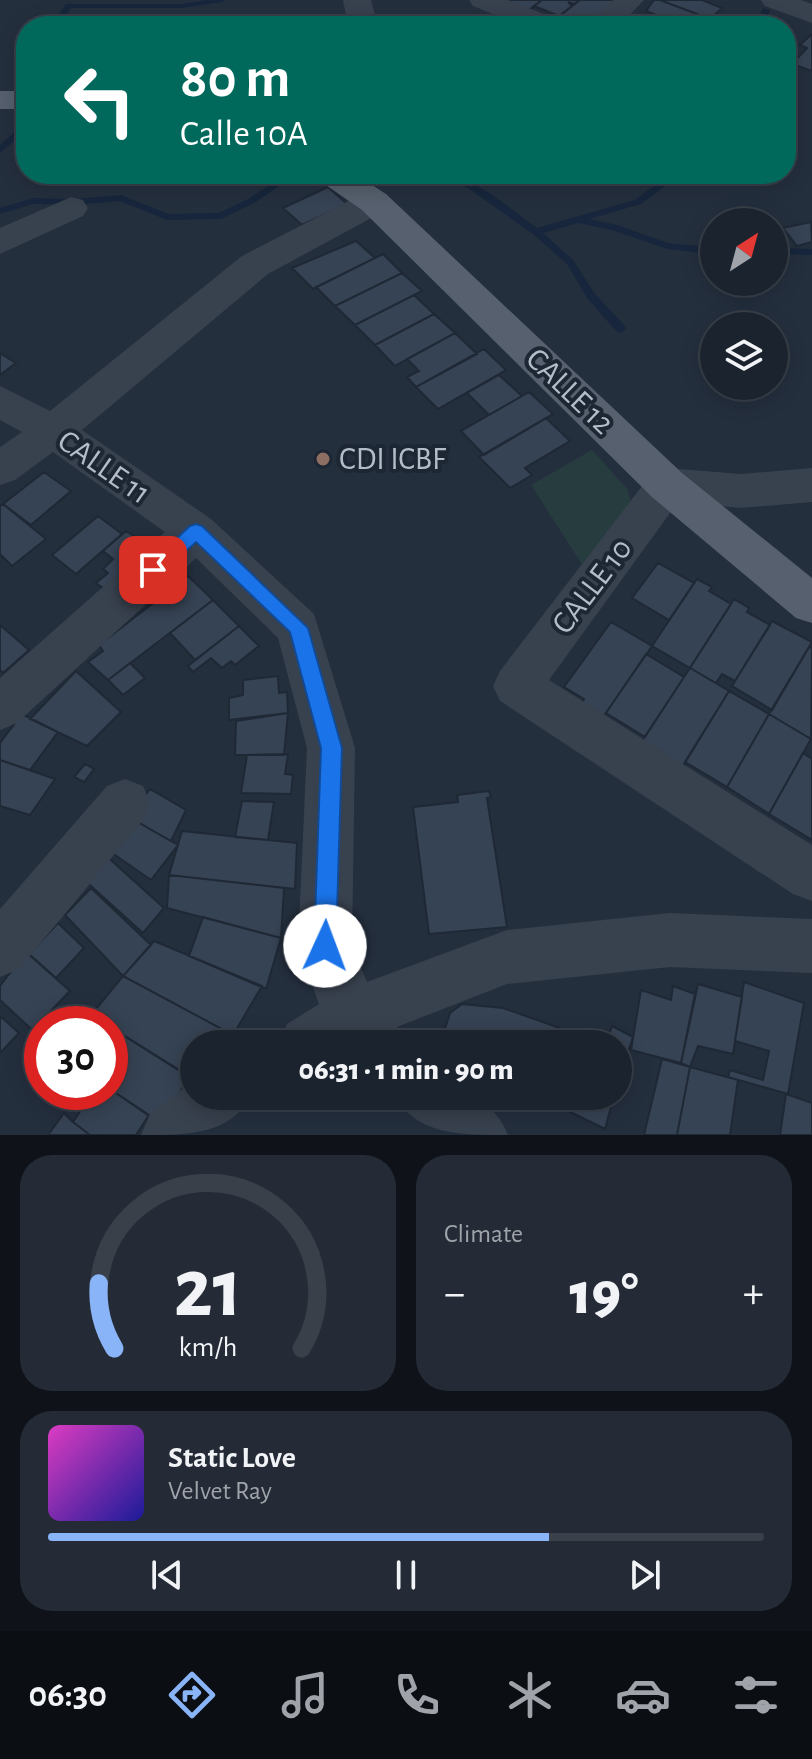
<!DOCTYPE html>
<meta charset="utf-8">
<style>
body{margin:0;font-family:"Alegreya Sans",sans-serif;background:#242b36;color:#f1f3f6;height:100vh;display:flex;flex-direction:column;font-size:30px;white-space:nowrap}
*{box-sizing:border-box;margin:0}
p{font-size:26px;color:#a0a4aa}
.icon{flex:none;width:44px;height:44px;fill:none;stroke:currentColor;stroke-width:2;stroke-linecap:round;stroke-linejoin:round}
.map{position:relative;height:1135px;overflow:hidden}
.sheet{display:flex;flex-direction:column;gap:20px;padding:20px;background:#0f1319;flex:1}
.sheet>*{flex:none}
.guide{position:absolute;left:16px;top:16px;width:780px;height:168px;border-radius:32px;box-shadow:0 4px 20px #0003,0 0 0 2px #39404a;background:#00695c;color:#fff;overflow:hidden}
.needle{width:52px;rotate:36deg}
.tools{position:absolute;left:700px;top:208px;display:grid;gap:16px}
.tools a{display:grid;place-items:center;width:88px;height:88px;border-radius:50%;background:#1b232e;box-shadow:0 4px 20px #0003,0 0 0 2px #39404a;font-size:40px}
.speed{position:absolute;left:24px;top:1006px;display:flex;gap:16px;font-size:40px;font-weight:700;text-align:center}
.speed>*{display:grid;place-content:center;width:104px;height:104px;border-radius:50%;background:#1b232e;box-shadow:0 4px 20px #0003,0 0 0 2px #39404a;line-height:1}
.speed .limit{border:12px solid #d22;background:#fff;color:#111}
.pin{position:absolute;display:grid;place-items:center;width:68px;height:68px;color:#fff;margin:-34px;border-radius:16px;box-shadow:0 4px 12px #0006}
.me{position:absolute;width:88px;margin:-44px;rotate:2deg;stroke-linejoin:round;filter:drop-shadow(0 0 6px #0008)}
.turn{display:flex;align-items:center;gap:28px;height:168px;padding:0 32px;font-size:36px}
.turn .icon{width:104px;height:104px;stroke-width:2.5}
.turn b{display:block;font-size:56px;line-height:68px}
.big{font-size:60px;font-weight:800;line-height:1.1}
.sheet .card{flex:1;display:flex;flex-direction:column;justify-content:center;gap:12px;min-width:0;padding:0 28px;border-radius:32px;background:#242b36}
.sheet .dial{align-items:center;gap:0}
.dial svg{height:208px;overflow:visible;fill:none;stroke:#39404a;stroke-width:7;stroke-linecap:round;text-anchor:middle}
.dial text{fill:#f1f3f6;stroke:none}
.song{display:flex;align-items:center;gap:24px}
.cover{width:96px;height:96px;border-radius:12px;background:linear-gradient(135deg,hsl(310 70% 55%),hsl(240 70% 35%))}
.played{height:8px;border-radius:4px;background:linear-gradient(90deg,#8ab4f8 70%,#39404a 70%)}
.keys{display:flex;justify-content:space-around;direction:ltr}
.heat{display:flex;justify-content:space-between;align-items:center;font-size:44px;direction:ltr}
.sheet .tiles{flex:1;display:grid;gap:20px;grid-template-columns:1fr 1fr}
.card:last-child{grid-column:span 2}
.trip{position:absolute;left:180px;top:1030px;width:452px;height:80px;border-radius:40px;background:#1b232e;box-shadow:0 4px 20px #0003,0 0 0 2px #39404a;font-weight:800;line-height:80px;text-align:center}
.dock{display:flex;height:128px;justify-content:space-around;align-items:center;background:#0b0e12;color:#a0a4aa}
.dock .icon{width:56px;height:56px}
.dock .selected{color:#8ab4f8}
.dock b{font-size:36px;color:#f1f3f6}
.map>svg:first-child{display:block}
</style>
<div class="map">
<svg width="812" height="1135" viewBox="0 0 812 1135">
<rect width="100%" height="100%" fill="#242f3e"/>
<!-- green -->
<path fill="#263c3f" d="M592 450 628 490 631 503 583 566 531 485Z"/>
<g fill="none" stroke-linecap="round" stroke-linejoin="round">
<!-- stream -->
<path fill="#17263c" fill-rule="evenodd" d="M207 0H226L222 2 182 8H71L58 26H50L66 4H182Z
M763 8 770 10 763 26H755Z
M26 122V130L0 153V145Z
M285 174H296L256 202 221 219 167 220 120 201 75 205 33 204 0 214V208L33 198 75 199 121 195 168 214 219 213 250 198Z
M435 174C474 174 507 207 537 228L635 200 670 174H681L641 204 589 219 617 225 668 243 714 248V254L667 249 612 230 578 223 543 233 573 260 595 294 625 326 626 329 621 333 617 332 587 298 567 264 533 234 468 188Z
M774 248 812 249V255L774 254Z"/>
</g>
<!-- building -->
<path fill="#364354" stroke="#1f2835" stroke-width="2" d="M504 0H542L529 10Z
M542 0H580L574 4 568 2 572 6 559 16 534 6Z
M580 0H618L586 26 557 18Z
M654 0H660L713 20 707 26H684L646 11Z
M660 0H702L722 8 710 19Z
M286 18 331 20H334L333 26H288Z
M812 34V71L792 64 807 48 800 45Z
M328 187 347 204 302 225 283 208Z
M811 222 812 242 797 246 783 228Z
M356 241 375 258 313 289 292 268Z
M383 254 402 273 335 306 316 287Z
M402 273 422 291 355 325 335 306Z
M414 295 434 314 375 345 355 325Z
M434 314 455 333 395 366 375 345Z
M455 333 477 354 416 387 407 377 419 371 407 359Z
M484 349 506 370 438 409 416 387Z
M0 353 16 363 0 375Z
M499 375 522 396 489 415 467 393Z
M529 392 553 414 484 455 461 431Z
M546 418 570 441 525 468 532 475 510 488 479 457Z
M44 472 71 491 31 525 3 504Z
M3 504 46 539 12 566 0 554V506Z
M98 516 122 534 76 574 52 555Z
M126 531 156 550 110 593 96 583 108 573 103 569 113 559 103 551Z
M658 563 694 583 669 620 632 598Z
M188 576 213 600 108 680 88 662 103 651 99 645Z
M697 579 712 587 709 591 731 604 690 668 652 646Z
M734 599 749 608 747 612 770 625 735 681 722 674 716 683 690 668Z
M213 600 239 626 195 660 170 633Z
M772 621 812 642 772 710 732 686Z
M611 622 652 646 603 717 581 704 584 699 564 687Z
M0 625 29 650 3 673 0 670Z
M239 626 259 646 235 665 231 661 222 668 211 658 193 672 188 666Z
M809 647 812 648 811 739 769 714Z
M646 654 684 677 645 737 606 713Z
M130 663 145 678 123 695 108 680Z
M690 668 729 691 683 766 642 741Z
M76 671 121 712 87 746 30 719Z
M278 676 279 693 287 692 288 713 229 720V698L243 695V680Z
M729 691 769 714 727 787 685 762Z
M288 713 284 755H235L236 721Z
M22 714 58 732 30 770 0 760V743Z
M769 714 811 739 769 814 727 787Z
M803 753 812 759V840L769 814Z
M288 754 285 774 293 775 291 794 241 793 247 755Z
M0 760 55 779 30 815 0 806Z
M85 764 94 769 84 782 74 777Z
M150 789 186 810 171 841 129 817Z
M489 791 491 797 487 798 507 927 429 934 413 807 458 802 457 795Z
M242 801 274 802 268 840 235 837Z
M129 817 178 845 151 880 105 848Z
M182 831 297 843 295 889 169 875Z
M102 852 164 908 143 933 82 878Z
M169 875 284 888 281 938 167 908Z
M91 888 151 945 123 976 65 915Z
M203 917 281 938 266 989 189 956Z
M58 923 84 948 56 978 29 954Z
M154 941 262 986 233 1035 123 976Z
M26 952 70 991 40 1022 42 1039 0 1000V986Z
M123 976 233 1035 228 1044H194V1079L91 1015Z
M744 982 804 1003 788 1094 728 1077 730 1070 763 1080 769 1051 735 1041Z
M698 984 742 997 733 1054 698 1046 690 1067 681 1063Z
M673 986 695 994 681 1063 631 1050 641 990 671 1000Z
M462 1004 503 1008 574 1033 570 1044H440L450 1013Z
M0 1016 19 1033 0 1053Z
M612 1026 633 1037 618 1082V1044H570L576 1028 606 1043Z
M110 1027 189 1077 161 1124 110 1089Z
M662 1059 690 1067 677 1135H644Z
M690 1067 738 1080 730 1135H677Z
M110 1089 149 1115 136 1135H90L73 1122 93 1092H110Z
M786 1094 812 1103V1135H780Z
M550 1096H614L605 1129 548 1101Z
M64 1113 73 1122 90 1135H48Z"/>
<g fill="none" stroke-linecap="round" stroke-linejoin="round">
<!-- minor -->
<path fill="#38414e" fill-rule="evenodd" d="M343 0H371L378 26H348Z
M469 0H508L559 20 564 26H523L473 6Z
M613 0H644L619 26H587Z
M761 0H801L812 4V23L765 6Z
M374 191 386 194 391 202 386 210 268 274 82 430 211 519 314 614 355 748 352 946 367 982 507 930 670 913 812 919V973L670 967 507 984 397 1027 405 1044H278L287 1024 319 1004 298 946 307 748 278 638 196 558 17 723 0 730V678L165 532 53 452 15 480 0 485V447L22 432 0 420V386L50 411 242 256 362 194Z
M71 197 83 200 88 208 83 216 0 254V228Z
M667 468 741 474 812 468V502L741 508 678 502 549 680 812 845V901L793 894 500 701 493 686 500 671 652 473Z
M125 779 143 786 150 803 143 820 19 969 0 977V909L107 786Z
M194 1080V1096H251C230 1135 188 1135 141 1135L150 1114Z
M395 1096C443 1096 486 1082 508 1135 459 1135 417 1135 395 1096Z"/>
<!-- major -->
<path fill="#56606e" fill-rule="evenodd" d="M0 91H26V109H0Z
M315 174H355L386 194 682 473 812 578V623L796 618 652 497 362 210 320 181Z"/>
</g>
<!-- route -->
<path fill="#1a73e8" stroke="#114b97" stroke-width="2" d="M196 524 202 526 308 628 342 748 336 946 333 954 325 958 317 954 314 946 321 748 290 632 196 542 159 576H146L143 570 190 526Z"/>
<!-- markers -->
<circle fill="#8d6e63" stroke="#1d2633" stroke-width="3" cx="323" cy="459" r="8"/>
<g text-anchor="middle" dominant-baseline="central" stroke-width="8" stroke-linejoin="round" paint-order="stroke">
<!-- street labels -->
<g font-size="32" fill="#b4bcc9" stroke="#1d2633">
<text transform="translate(570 391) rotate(44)">CALLE 12</text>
<text transform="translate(104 467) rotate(35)">CALLE 11</text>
<text transform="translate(592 586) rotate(-53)">CALLE 10</text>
</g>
<!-- poi labels -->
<g font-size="32" fill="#b4bcc9" stroke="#1d2633" text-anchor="start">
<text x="339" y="459">CDI ICBF</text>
</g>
</g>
</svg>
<div class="tools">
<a><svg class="needle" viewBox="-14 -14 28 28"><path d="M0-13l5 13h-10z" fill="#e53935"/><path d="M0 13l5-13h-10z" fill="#a0a4aa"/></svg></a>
<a><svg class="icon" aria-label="layers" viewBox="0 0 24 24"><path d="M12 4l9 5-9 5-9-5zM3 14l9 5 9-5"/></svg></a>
</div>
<div class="speed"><div class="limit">30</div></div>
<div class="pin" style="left:153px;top:570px;background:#d93025"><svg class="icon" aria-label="arrive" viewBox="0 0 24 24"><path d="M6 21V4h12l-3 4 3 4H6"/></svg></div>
<svg class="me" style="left:325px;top:946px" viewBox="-20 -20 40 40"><circle r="19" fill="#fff"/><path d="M0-13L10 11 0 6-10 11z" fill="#1a73e8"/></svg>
<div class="trip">06:31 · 1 min · 90 m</div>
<div class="guide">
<div class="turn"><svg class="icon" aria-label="left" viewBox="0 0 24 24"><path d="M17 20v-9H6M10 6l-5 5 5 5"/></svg><div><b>80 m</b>Calle 10A</div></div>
</div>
</div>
<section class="sheet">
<div class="tiles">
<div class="card dial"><svg viewBox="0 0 100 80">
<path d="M14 69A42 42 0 1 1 86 69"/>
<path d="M14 69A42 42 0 0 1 8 44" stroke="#8ab4f8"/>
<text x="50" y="56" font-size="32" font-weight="700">21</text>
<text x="50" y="72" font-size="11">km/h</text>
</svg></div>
<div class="card"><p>Climate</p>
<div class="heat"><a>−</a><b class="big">19°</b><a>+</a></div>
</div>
<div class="card">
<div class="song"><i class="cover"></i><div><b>Static Love</b><p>Velvet Ray</p></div></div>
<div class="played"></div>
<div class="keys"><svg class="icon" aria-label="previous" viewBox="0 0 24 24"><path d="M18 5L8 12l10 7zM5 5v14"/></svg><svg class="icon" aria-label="pause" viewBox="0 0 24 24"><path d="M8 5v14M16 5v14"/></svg><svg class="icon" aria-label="next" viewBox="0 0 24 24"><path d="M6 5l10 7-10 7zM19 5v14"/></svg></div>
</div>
</div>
</section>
<nav class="dock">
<b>06:30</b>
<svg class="icon selected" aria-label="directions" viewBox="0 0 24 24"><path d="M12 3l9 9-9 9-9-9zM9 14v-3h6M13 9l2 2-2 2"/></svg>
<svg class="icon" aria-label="music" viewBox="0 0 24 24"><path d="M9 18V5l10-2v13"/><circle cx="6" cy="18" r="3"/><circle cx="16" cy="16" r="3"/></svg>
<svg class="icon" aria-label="phone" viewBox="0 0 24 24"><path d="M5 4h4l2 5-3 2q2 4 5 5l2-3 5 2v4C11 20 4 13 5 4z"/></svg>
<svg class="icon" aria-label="climate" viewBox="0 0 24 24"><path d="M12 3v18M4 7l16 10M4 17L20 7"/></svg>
<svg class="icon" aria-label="car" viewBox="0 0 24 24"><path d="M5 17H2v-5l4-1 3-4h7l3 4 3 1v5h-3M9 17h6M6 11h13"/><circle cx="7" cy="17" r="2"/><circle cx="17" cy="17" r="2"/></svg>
<svg class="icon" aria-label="filters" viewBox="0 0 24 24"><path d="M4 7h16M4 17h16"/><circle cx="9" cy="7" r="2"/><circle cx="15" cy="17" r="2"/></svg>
</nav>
